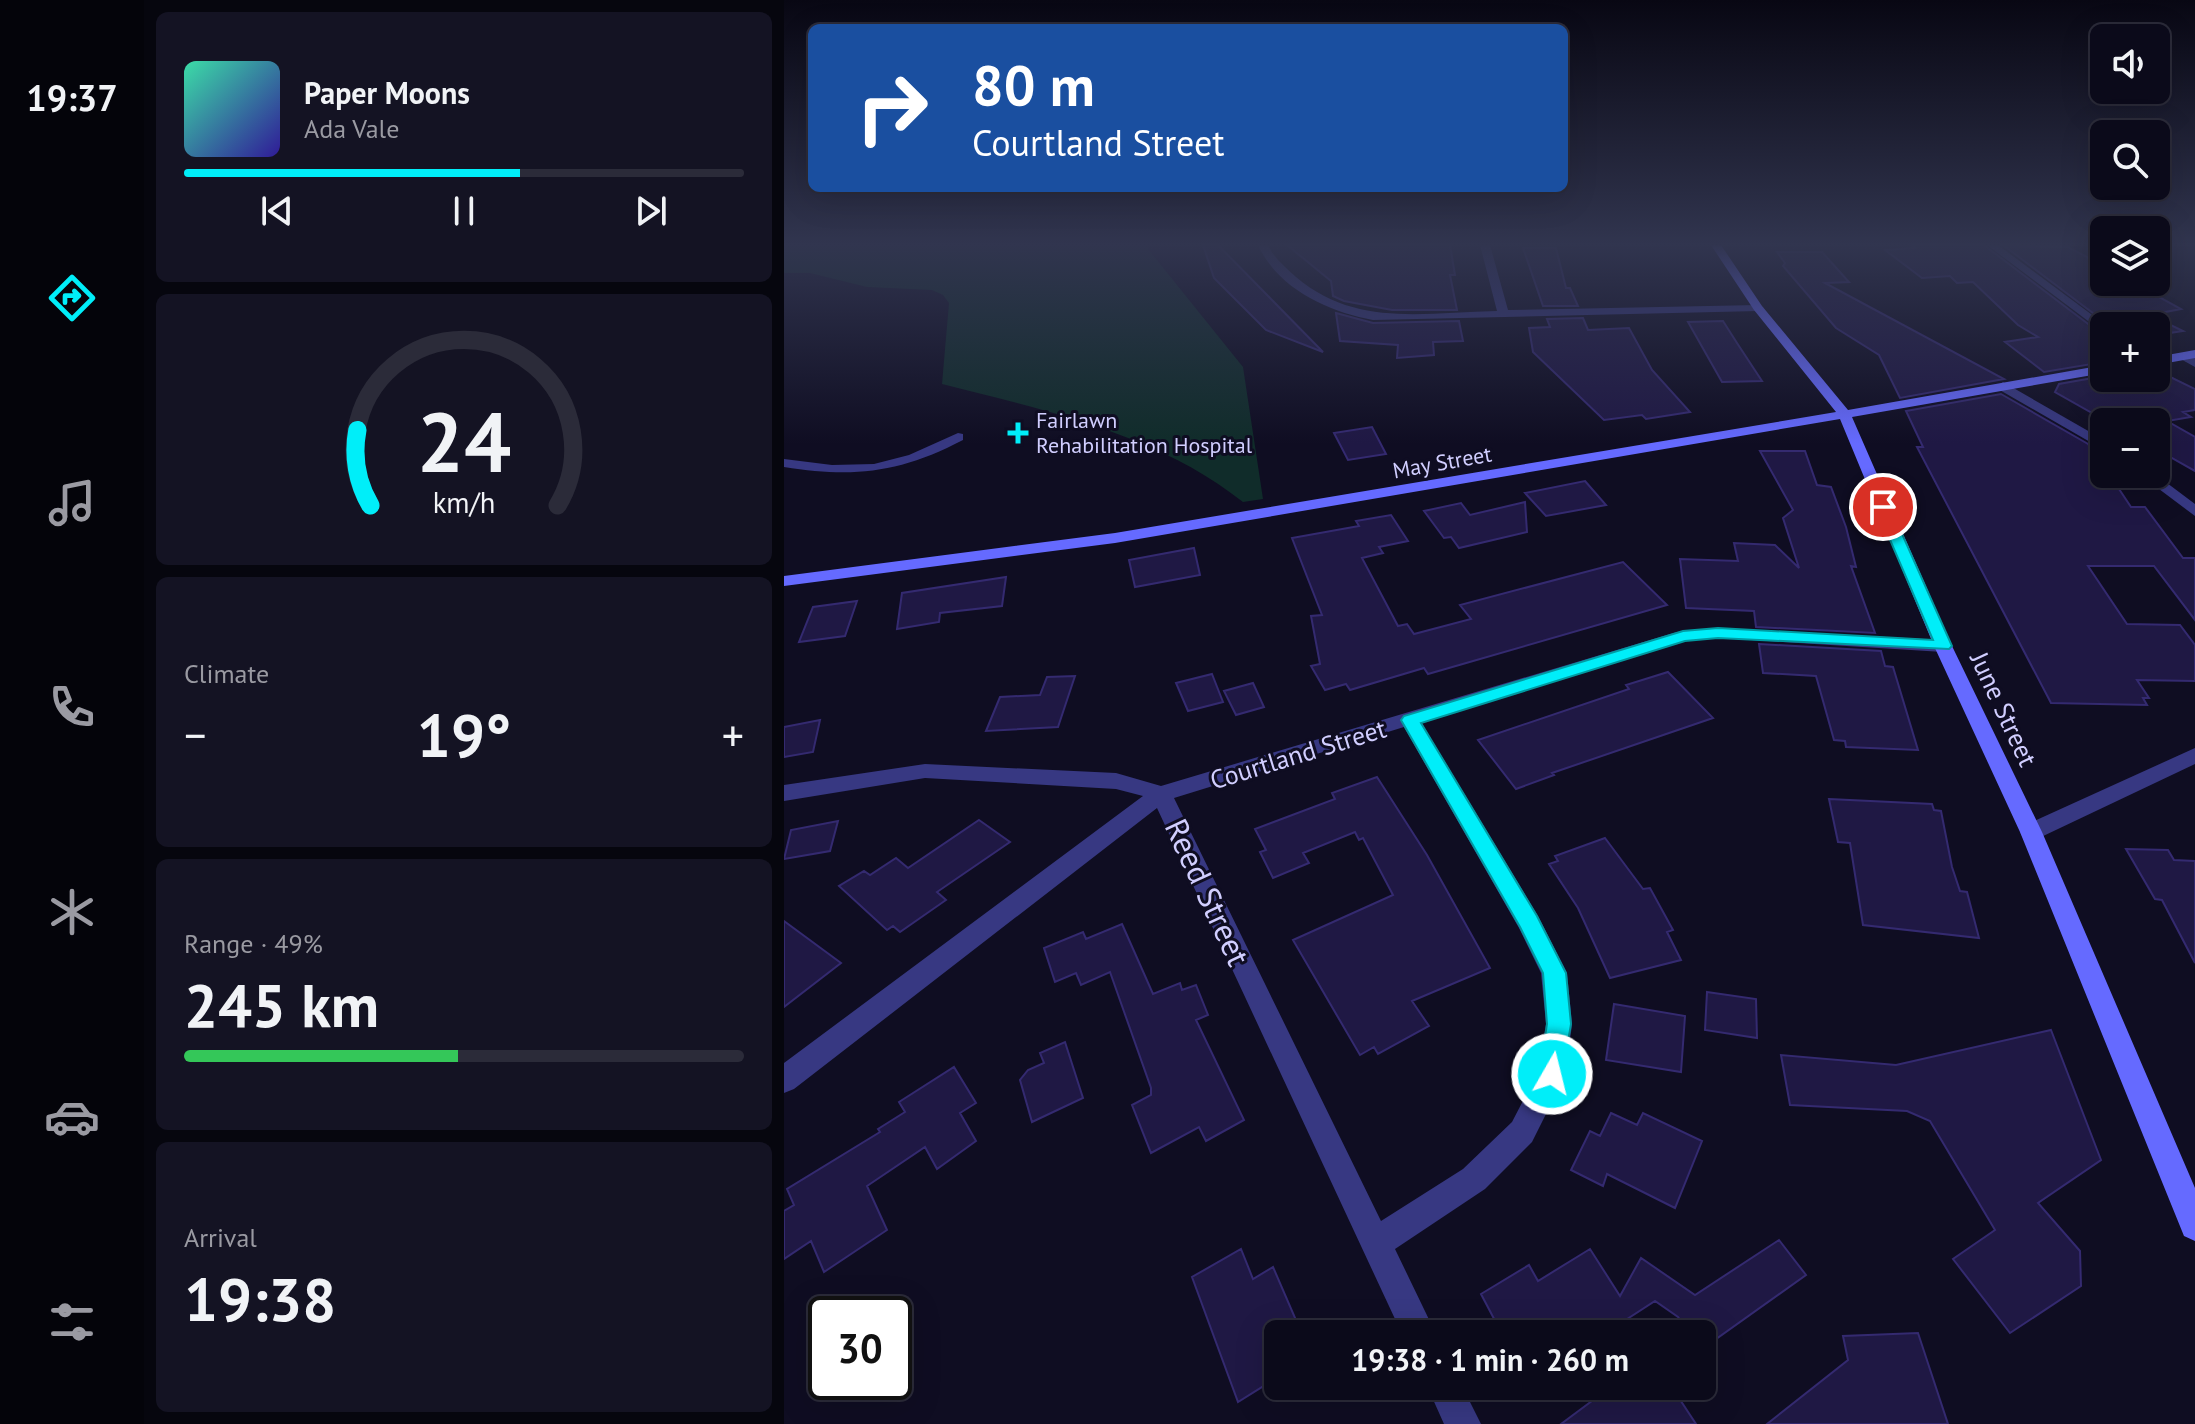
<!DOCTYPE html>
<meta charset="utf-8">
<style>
body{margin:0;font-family:"PT Sans",sans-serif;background:#141323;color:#f1f3f6;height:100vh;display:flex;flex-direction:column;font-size:30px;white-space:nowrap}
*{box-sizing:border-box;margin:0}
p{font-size:26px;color:#9a9aa2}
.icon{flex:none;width:44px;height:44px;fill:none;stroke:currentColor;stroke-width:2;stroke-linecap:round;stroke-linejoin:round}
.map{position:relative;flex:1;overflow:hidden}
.panel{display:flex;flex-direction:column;gap:12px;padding:12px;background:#06060e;width:640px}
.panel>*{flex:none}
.banner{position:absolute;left:24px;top:24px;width:760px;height:168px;border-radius:12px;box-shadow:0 8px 32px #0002,0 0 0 2px #2b2b39;background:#1a4fa0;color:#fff;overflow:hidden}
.controls{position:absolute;left:1306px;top:24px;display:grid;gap:16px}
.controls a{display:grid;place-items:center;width:80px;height:80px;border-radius:12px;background:#0b0a1a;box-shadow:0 8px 32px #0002,0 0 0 2px #2b2b39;font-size:40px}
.speed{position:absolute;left:24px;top:1296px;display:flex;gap:16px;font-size:40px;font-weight:700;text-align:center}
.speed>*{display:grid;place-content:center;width:104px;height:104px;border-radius:50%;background:#0b0a1a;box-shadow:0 8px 32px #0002,0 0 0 2px #2b2b39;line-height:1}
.speed .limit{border:4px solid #111;border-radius:12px;background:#fff;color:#111}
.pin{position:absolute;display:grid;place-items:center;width:68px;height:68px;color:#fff;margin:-34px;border:4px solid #fff;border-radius:50%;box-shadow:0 2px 8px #0007}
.me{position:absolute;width:88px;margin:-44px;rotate:8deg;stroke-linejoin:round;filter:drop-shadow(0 0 6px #0008)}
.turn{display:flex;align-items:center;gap:28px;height:168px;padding:0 32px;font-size:36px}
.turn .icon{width:104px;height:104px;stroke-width:2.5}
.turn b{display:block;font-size:56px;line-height:68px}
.big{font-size:60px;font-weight:800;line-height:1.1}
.panel .widget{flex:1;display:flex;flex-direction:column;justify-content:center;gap:12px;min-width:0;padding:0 28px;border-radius:12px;background:#141323}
.panel .dial{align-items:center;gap:0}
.dial svg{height:208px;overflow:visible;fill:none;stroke:#2b2b39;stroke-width:7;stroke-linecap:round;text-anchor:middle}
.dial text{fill:#f1f3f6;stroke:none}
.song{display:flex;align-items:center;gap:24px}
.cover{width:96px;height:96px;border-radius:12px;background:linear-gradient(135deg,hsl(160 70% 55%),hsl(250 70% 35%))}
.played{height:8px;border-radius:4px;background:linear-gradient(90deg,#00eef9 60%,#2b2b39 60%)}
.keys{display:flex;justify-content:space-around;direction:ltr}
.heat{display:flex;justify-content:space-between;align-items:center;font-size:44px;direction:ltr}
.charge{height:12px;border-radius:6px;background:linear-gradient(90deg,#34c759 49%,#2b2b39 0)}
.trip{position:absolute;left:480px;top:1320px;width:452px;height:80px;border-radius:12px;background:#0b0a1a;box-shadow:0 8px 32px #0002,0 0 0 2px #2b2b39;font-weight:800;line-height:80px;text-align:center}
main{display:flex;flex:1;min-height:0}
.tabs{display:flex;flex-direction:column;width:144px;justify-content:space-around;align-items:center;background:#04040a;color:#9a9aa2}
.tabs .icon{width:56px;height:56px}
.tabs .on{color:#00eef9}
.tabs b{font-size:36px;color:#f1f3f6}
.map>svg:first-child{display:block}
</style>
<main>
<nav class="tabs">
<b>19:37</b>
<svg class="icon on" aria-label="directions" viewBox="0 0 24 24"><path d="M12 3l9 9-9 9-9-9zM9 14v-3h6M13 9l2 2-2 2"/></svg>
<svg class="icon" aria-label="music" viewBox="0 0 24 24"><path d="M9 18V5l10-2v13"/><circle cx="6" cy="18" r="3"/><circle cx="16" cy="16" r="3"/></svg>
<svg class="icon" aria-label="phone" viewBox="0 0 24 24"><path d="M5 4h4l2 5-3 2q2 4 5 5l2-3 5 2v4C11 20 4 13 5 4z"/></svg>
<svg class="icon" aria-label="climate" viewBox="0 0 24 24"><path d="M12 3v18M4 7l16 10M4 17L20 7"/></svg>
<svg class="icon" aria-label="car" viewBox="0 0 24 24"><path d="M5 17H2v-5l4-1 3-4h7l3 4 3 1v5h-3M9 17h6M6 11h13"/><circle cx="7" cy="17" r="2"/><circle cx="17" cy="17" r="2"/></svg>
<svg class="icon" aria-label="filters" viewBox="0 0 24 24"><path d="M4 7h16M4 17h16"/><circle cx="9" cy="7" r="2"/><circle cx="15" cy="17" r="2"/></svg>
</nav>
<section class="panel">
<div class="widget">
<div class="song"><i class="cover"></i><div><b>Paper Moons</b><p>Ada Vale</p></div></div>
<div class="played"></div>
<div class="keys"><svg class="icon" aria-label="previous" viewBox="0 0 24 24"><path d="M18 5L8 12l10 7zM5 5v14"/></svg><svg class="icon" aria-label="pause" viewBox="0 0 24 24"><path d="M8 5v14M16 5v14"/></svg><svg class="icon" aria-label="next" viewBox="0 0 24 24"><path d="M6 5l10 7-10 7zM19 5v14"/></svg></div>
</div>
<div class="widget dial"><svg viewBox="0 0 100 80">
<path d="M14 69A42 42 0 1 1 86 69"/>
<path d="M14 69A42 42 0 0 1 9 40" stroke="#00eef9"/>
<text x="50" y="56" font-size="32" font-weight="700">24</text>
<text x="50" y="72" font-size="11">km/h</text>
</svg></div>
<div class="widget"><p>Climate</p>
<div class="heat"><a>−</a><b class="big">19°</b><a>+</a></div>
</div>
<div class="widget"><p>Range · 49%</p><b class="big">245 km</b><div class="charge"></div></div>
<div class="widget"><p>Arrival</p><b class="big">19:38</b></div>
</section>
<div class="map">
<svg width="1411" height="1424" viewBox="0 0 1411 1424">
<rect width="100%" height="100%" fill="#0f0d22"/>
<!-- green -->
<path fill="#102c2a" d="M0 245H365L364 249 459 367 479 499 459 502C374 434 261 410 158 384L165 303 159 295 148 290 83 287 26 273H0Z"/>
<!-- building -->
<path fill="#1f1844" stroke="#342a70" stroke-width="2" d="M419 245H434L539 352 482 330 430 278Z
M503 245H666L671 275H666L673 310H608L560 301 549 296 547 281Z
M1128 245H1200L1320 336V362L1260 372 1221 342 1254 337 1234 325 1189 282 1173 283 1166 276 1138 278 1101 250 1131 248Z
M1219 245 1284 247 1320 266V282H1348L1397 309 1366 315 1399 331 1372 335V326H1326Z
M739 248H772L782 288H786L794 306H759Z
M993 252H1038L1065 282 1041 283 1220 379 1116 398 1095 355 1052 328 999 266 1001 263Z
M552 313 589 323 675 321 679 341 649 342 650 355 613 358 614 345 556 341Z
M799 318 804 330 845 328 868 370 906 412 862 419 858 415 820 420 749 352 745 328 766 327 763 319Z
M939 321 953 343 978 381 938 382 904 322Z
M1372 370 1411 389V410L1399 412 1407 417 1383 421 1411 437V471L1372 449V422H1324L1271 392 1275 384 1320 376 1372 378Z
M1217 394 1304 444 1320 468V474H1325L1347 507H1361L1399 558H1411V620L1370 566H1304L1343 624 1396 625 1411 645V681L1353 680 1365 698H1359L1363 705 1267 703 1133 447H1139L1122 411Z
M588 427 602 454 564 460 550 433Z
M976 451H1021L1033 485 1047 487 1062 527 1072 567 1067 566 1091 633 972 627 970 611 902 608 896 559 954 561 950 543 991 545 1015 568 999 518 1009 510Z
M801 481 822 505 762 516 741 493Z
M741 502 743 532 675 548 667 537 660 538 640 511 677 503 686 515Z
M607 515 624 541 595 547 599 553 578 558 614 626 623 624 630 634 687 619 676 605 839 562 883 605 644 674 640 668 566 690 562 684 541 690 527 666 536 664 527 616 538 615 508 538 575 526 572 521Z
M410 548 416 575 351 587 345 560Z
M222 577 218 606 156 613 155 622 113 629 118 593Z
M73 601 61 636 15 642 29 607Z
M975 644 1097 651 1101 666 1109 667 1134 750 1062 747 1061 741 1050 740 1032 676 979 673Z
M884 672 929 718 768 773 770 775 732 789 694 740 845 689 842 685Z
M428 674 439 702 404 711 392 683Z
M291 676 274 727 202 731 216 697 256 695 263 677Z
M469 683 480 707 452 715 440 691Z
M36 720 29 752 0 757V727Z
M593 777 643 855 706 968 628 1001 645 1026 594 1054 590 1047 576 1055 509 940 609 895 579 838 575 840 571 832 519 853 525 863 489 878 476 852 482 850 471 829 551 799 548 793Z
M1045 799 1148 804 1150 810 1157 811 1168 867 1176 891 1183 892 1195 938 1079 925 1066 843 1054 842Z
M195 820 226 842 153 892 162 900 116 932 109 926 103 930 55 886 80 871 86 875 112 858 124 868Z
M54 821 46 851 0 859 7 830Z
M821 838 859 889 866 888 889 930 883 932 897 960 826 978 794 908 765 864 774 861 771 856Z
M1342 849 1384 850 1390 860 1411 861V963L1378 900 1371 899Z
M0 921 57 963 0 1007Z
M338 924 369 994 396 983 398 990 412 985 424 1015 412 1020 460 1120 422 1141 415 1127 367 1153 348 1105 367 1095V1088L326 972 297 985 292 973 271 982 260 948 299 932 302 939Z
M923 992 972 999 973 1038 921 1030Z
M830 1004 901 1016 897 1072 822 1060Z
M1267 1030 1317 1160 1254 1203 1296 1251 1297 1286 1226 1333 1169 1259 1211 1230 1146 1121 1123 1111 1006 1105 997 1055 1112 1065Z
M281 1042 299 1098 248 1122 236 1080 244 1070 260 1063 256 1053Z
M170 1067 192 1103 176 1113 192 1141 153 1169 141 1147 83 1186 103 1230 40 1272 27 1241 0 1259V1211L10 1205 3 1189 96 1132 94 1129 121 1112 115 1102Z
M827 1113 853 1125 859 1113 918 1141 891 1208 823 1174 819 1186 787 1170 806 1131 816 1136Z
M995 1240 1022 1275 918 1349V1334H906L894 1317 871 1301 820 1334H718L697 1294 745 1265 754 1281 806 1249 836 1296 857 1258 911 1295Z
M457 1249 469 1279 489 1267 518 1334H494V1377L454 1402 408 1277Z
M1134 1333 1164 1424H983L1064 1360 1059 1336Z
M828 1386H887L912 1424H777Z"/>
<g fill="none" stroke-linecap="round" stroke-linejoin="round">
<!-- lane -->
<path fill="#373882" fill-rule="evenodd" d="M174 433 179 434V440C116 473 70 478 0 467V459L48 465 90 464 125 455Z"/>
<!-- street -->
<path fill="#373882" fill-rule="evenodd" d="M474 245H484C490 258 501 267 512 277 572 328 641 312 713 311L696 245H706L724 310 974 305 980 308 974 311 589 320C545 312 494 289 474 245Z
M1203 245H1214L1323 326H1320V333Z
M1399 353 1411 358V367L1393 357Z
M1219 382 1320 440V450L1214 389 1213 386Z
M1355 474H1371L1411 504V516Z
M934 628 1159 640 1168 646 1159 652 934 638 901 641 637 722 754 916 779 965 783 973 788 1024 782 1074 748 1142 701 1189 611 1249 652 1334H618L373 808 10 1089 0 1093V1063L359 796 332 789 141 778 0 801V785L141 764 332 773 377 786 893 632ZM620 727 735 928 757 973 762 1024 754 1072 728 1122 679 1169 597 1221 390 798Z
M1411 748V764L1255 838 1247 840 1239 838 1236 832 1239 826Z
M643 1386H678L697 1424H660Z"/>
<!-- secondary -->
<path fill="#656aff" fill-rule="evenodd" d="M927 245H937L978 306 1064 410 1320 365V373L1068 417 1168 646 1258 832 1411 1188V1241L1400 1236 1236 832 1150 646 1056 419 331 543 0 586V576L331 533 1052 412 970 310Z
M1411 350V358L1372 365V357Z"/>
</g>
<!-- sky -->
<linearGradient id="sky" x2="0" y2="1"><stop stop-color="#080713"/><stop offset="0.55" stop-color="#31354f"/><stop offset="1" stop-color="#31354f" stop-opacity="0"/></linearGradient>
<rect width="1411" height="444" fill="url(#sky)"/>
<!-- route -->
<path fill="#00eef9" stroke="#009ba2" stroke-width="2" d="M1099 503 1106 507 1168 646 1165 649 934 638 901 641 637 723 753 916 782 973 787 1024 777 1083 768 1086 759 1083 755 1074 763 1024 759 973 736 927 617 720 620 716 899 631 934 628 1149 640 1092 507Z"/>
<!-- markers -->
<path fill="#00eef9" stroke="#0f0d22" stroke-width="3" d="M230 421h8v8h8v8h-8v8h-8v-8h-8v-8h8z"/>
<g text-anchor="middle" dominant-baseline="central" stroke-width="6" stroke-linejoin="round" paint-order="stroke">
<!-- far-poi labels -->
<g font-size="22" fill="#d1ceff" stroke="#0f0d22" text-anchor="start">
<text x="252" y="420">Fairlawn<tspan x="252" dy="25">Rehabilitation Hospital</tspan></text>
</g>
<!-- far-street labels -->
<g font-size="22" fill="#d1ceff" stroke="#0f0d22">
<text transform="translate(658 462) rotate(-10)">May Street</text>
</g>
<!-- street labels -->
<g font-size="26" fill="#d1ceff" stroke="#0f0d22">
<text transform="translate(1220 709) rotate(65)">June Street</text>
<text transform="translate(514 754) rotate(-17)">Courtland Street</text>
</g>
<!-- near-street labels -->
<g font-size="32" fill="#d1ceff" stroke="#0f0d22">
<text transform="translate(424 892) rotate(65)">Reed Street</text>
</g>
</g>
</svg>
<div class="controls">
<a><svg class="icon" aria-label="sound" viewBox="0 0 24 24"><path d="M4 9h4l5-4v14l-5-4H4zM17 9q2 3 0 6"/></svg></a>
<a><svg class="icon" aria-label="search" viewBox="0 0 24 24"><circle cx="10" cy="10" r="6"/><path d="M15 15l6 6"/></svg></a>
<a><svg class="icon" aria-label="layers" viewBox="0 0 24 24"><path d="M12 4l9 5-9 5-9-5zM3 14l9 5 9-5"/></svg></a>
<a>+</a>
<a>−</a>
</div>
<div class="speed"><div class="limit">30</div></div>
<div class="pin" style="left:1099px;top:507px;background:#d93025"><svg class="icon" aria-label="arrive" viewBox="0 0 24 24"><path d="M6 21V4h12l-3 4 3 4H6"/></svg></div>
<svg class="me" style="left:768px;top:1074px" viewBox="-20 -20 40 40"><circle r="17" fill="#00eef9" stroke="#fff" stroke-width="3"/><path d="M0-11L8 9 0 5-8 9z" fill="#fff"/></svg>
<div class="trip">19:38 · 1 min · 260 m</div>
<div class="banner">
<div class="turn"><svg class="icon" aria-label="right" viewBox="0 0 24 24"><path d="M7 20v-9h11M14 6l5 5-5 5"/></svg><div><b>80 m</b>Courtland Street</div></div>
</div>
</div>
</main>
